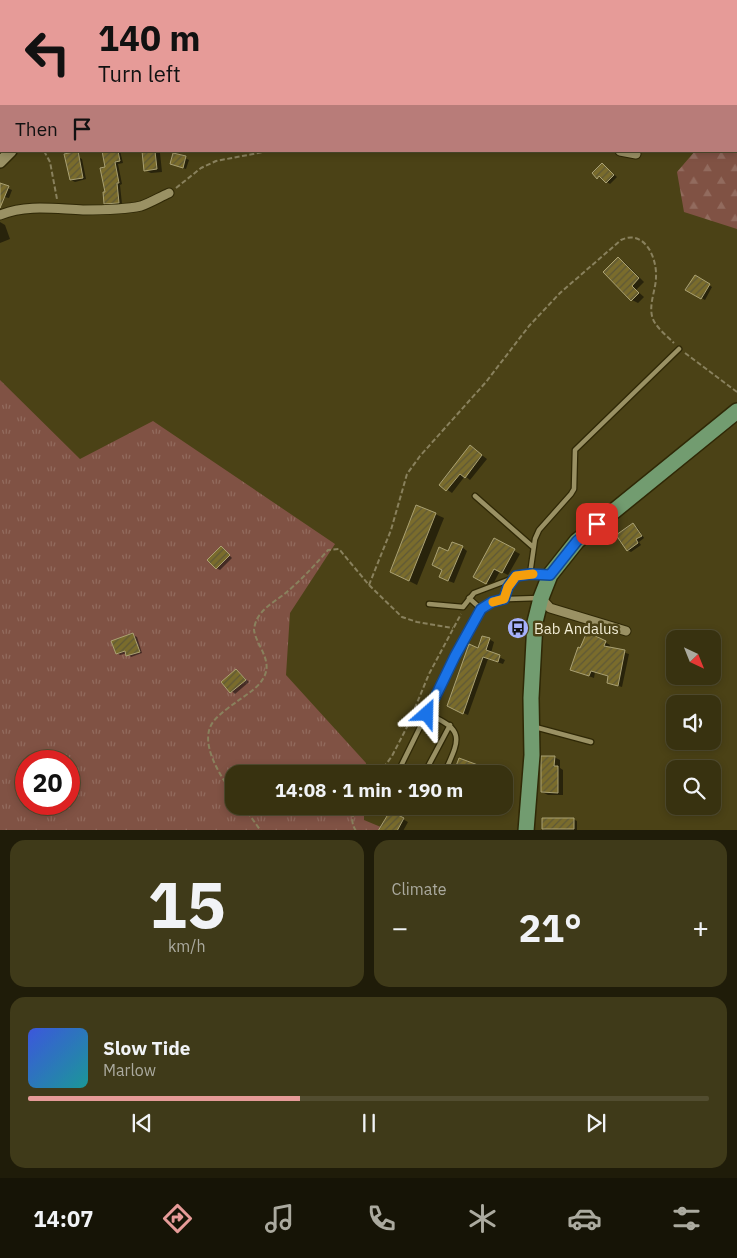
<!DOCTYPE html>
<meta charset="utf-8">
<style>
body{margin:0;font-family:"IBM Plex Sans",sans-serif;background:#3f3a19;color:#f1f3f6;height:100vh;display:flex;flex-direction:column;font-size:19px;white-space:nowrap}
*{box-sizing:border-box;margin:0}
p{font-size:16px;color:#abaa9f}
.icon{flex:none;width:28px;height:28px;fill:none;stroke:currentColor;stroke-width:2;stroke-linecap:round;stroke-linejoin:round}
.map{position:relative;height:830px;overflow:hidden}
.drawer{display:flex;flex-direction:column;gap:10px;padding:10px;background:#1f1c09;flex:1}
.drawer>*{flex:none}
.hud{position:absolute;left:0px;top:0px;width:738px;height:152px;box-shadow:0 2px 8px #0003,0 0 0 1px #524d30;background:#e69b98;color:#111;overflow:hidden}
.needle{width:32px;rotate:137deg}
.tools{position:absolute;left:666px;top:630px;display:grid;gap:10px}
.tools a{display:grid;place-items:center;width:55px;height:55px;border-radius:10px;background:#383210;box-shadow:0 2px 8px #0003,0 0 0 1px #524d30;font-size:25px}
.speed{position:absolute;left:15px;top:750px;display:flex;gap:10px;font-size:25px;font-weight:700;text-align:center}
.speed>*{display:grid;place-content:center;width:65px;height:65px;border-radius:50%;background:#383210;box-shadow:0 2px 8px #0003,0 0 0 1px #524d30;line-height:1}
.speed .limit{border:8px solid #d22;background:#fff;color:#111}
.pin{position:absolute;display:grid;place-items:center;width:42px;height:42px;color:#fff;margin:-21px;border-radius:10px;box-shadow:0 2px 8px #0006}
.me{position:absolute;width:55px;margin:-28px;rotate:25deg;stroke-linejoin:round;filter:drop-shadow(0 0 4px #0008)}
.turn{display:flex;align-items:center;gap:18px;height:105px;padding:0 15px;font-size:22px}
.turn .icon{width:65px;height:65px;stroke-width:2.5}
.turn b{display:block;font-size:35px;line-height:42px}
.then{display:flex;align-items:center;height:48px;padding:0 15px;background:#0003;gap:10px;font-size:19px}
.big{font-size:38px;font-weight:800;line-height:1.1}
.drawer .tile{flex:1;display:flex;flex-direction:column;justify-content:center;gap:8px;min-width:0;padding:0 18px;border-radius:15px;background:#3f3a19}
.drawer .dial{align-items:center;gap:0}
.dial b{font-size:65px;line-height:1}
.song{display:flex;align-items:center;gap:15px}
.cover{width:60px;height:60px;border-radius:8px;background:linear-gradient(135deg,hsl(230 70% 55%),hsl(180 70% 35%))}
.played{height:5px;border-radius:2px;background:linear-gradient(90deg,#e69b98 40%,#524d30 40%)}
.keys{display:flex;justify-content:space-around;direction:ltr}
.heat{display:flex;justify-content:space-between;align-items:center;font-size:28px;direction:ltr}
.drawer .tiles{flex:1;display:grid;gap:10px;grid-template-columns:1fr 1fr}
.tile:last-child{grid-column:span 2}
.trip{position:absolute;left:225px;top:765px;width:288px;height:50px;border-radius:15px;background:#383210;box-shadow:0 2px 8px #0003,0 0 0 1px #524d30;font-weight:800;line-height:50px;text-align:center}
.tab-bar{display:flex;height:80px;justify-content:space-around;align-items:center;background:#161406;color:#abaa9f}
.tab-bar .icon{width:35px;height:35px}
.tab-bar .current{color:#e69b98}
.tab-bar b{font-size:22px;color:#f1f3f6}
.map>svg:first-child{display:block}
</style>
<div class="map">
<svg width="737" height="831" viewBox="0 0 737 831">
<defs>
<pattern id="grass-tufts" width="24" height="20" patternUnits="userSpaceOnUse" patternTransform="scale(1.25)"><rect width="24" height="20" fill="#805244"/><path d="M3 7l-1-3M5 7V3M7 7l1-3M15 17l-1-3M17 17v-4M19 17l1-3" fill="none" stroke="#926b5e"/></pattern>
<pattern id="forest-firs" width="22" height="20" patternUnits="userSpaceOnUse" patternTransform="scale(1.25)"><rect width="22" height="20" fill="#805244"/><path d="M5 1l3.5 6h-7zM16 11l3.5 6h-7z" fill="#926b5e"/></pattern>
<pattern id="building-hatch" width="6" height="6" patternUnits="userSpaceOnUse" patternTransform="scale(1.25)"><rect width="6" height="6" fill="#7a6c2c"/><path d="M-1 1l2-2M0 6l6-6M5 7l2-2" fill="none" stroke="#5e5837"/></pattern>
</defs>
<rect width="100%" height="100%" fill="#4b4216"/>
<!-- grass -->
<path fill="url(#grass-tufts)" fill-rule="evenodd" d="M0 380 80 459 153 421 335 544 290 613 286 675 366 763 365 774H234V806H364V820L388 830H0ZM26 761H69V804H26Z"/>
<!-- forest -->
<path fill="url(#forest-firs)" d="M737 133V229L684 212 677 172 695 151H736Z"/>
<!-- shadow -->
<path fill="#0007" d="M175 0H193L196 1H174Z
M106 151H120L123 163 118 164 122 184 120 185 122 204 109 205 106 203Z
M143 151H158L160 153 162 172 151 173 145 170Z
M78 157 82 159 86 179 75 182 71 180Z
M185 158 189 160 186 169 171 164Z
M602 164 617 177 610 184 593 173Z
M0 185 12 190 9 198 0 196Z
M0 222 5 225 10 239 0 243Z
M619 259 624 262 644 282 636 290 644 297 638 303 632 300Z
M695 277 712 287 705 300 687 290Z
M475 450 487 459 470 480 465 476 452 493 441 485Z
M417 506 444 518 417 585 401 577Z
M633 525 637 527 644 538 639 542 641 545 631 552 627 550Z
M494 540 520 554 508 575 500 571 492 586 475 577Z
M462 547 467 551 454 583 446 580 449 552Z
M224 550 232 558 220 570 216 568Z
M588 633 610 645 609 648 629 654 622 687 608 683 609 677 595 672 594 678 572 670Z
M133 635 137 637 142 653 131 657 127 653 120 655 117 653Z
M489 639 494 642 491 653 505 660 503 664 488 659 468 715 454 709 479 649Z
M236 670 249 682 235 694 222 682Z
M554 757 560 760V768L563 770V795H548L542 792Z
M477 766 483 769 481 774H455Z
M445 806H469L466 815Z
M390 812 408 822 403 831H380Z
M573 819 577 821V831H546L543 829Z"/>
<!-- building -->
<path fill="url(#building-hatch)" stroke="#aaa173" d="M78 151 83 178 70 180 64 154Z
M102 151H118L120 161 115 162 119 183H117L119 203 104 204 103 192H105L100 168 105 167Z
M142 151H155L157 169 144 171Z
M173 153 186 156 183 168 170 164Z
M602 163 614 175 606 183 599 176 597 179 592 173Z
M0 183 9 186 0 208Z
M618 257 639 278 632 286 639 293 631 301 603 272Z
M695 275 710 284 701 299 685 290Z
M470 445 482 455 465 478 460 474 446 491 439 485Z
M416 505 436 513 409 581 390 572Z
M633 523 642 536 636 539 638 543 627 551 616 535Z
M494 538 515 549 502 573 494 569 486 584 473 577Z
M452 542 463 546 448 581 439 577 442 570 432 565 439 547 448 551Z
M221 546 230 555 216 569 207 560Z
M587 632 606 641 604 646 625 650 618 686 607 683 608 676 591 671 589 676 570 670 578 647 580 648Z
M133 633 140 652 126 656 125 651 116 654 111 641Z
M482 636 490 638 486 650 500 655 498 662 483 657 463 714 447 706 469 644 478 648Z
M236 669 246 680 230 693 221 682Z
M541 756H555L554 766H558V793L541 792Z
M459 758 478 765 475 774H453Z
M390 811 404 818 397 831H378Z
M542 818H574V829H542Z"/>
<g fill="none" stroke-linecap="round" stroke-linejoin="round">
<!-- service casing -->
<g stroke="#2f2806" stroke-width="7">
<path id="service" d="M475 496 533 547
M530 574 535 539 539 530 571 494 574 489 575 450 679 349
M469 598 481 609
M504 599 508 587 516 578
M429 604 463 607 474 593 516 577 530 574 546 575
M427 714C467 730 459 740 444 774
M535 727 591 742
M397 774 455 656 481 609 492 602 504 599 539 598
M424 774 450 725
M379 808 380 806"/>
</g>
<!-- minor casing -->
<g stroke="#2f2806" stroke-width="11">
<path id="minor" d="M484 1V0
M620 151 636 154
M0 215C27 204 55 209 83 210 102 210 123 210 141 206 150 203 160 197 169 193
M541 598 550 608 626 631"/>
</g>
<!-- tertiary casing -->
<g stroke="#2f2806" stroke-width="14">
<path id="tertiary" d="M232 1 233 0
M0 162 11 151"/>
</g>
<!-- primary casing -->
<g stroke="#2f2806" stroke-width="18">
<path id="primary" d="M526 831 532 755 531 698 535 622 541 598 550 575 577 541 737 411"/>
</g>
<!-- path -->
<path stroke="#89815d" stroke-width="2" stroke-dasharray="5 2.5" stroke-linecap="butt" d="M44 151 50 162 57 199
M176 188 201 168 216 161 269 151
M685 353 737 392
M369 585 391 530 407 474 420 456 486 382 529 326 560 293 621 240C644 229 657 257 656 277 656 289 649 303 652 316 654 326 667 336 674 343
M379 774 392 756 407 727 429 674 461 614
M234 795C221 777 198 743 213 722 220 713 231 706 239 700 249 693 259 687 264 677 273 660 256 645 254 630 254 627 256 621 257 619 264 606 278 600 288 591 303 578 315 565 328 550L339 549 369 585 402 617 417 622 453 628
M243 806 261 831
M356 831C350 821 352 816 357 806"/>
<!-- service -->
<use href="#service" stroke="#9a9164" stroke-width="4.5"/>
<!-- minor -->
<use href="#minor" stroke="#9a9164" stroke-width="9"/>
<!-- tertiary -->
<use href="#tertiary" stroke="#9a9164" stroke-width="11"/>
<!-- primary -->
<use href="#primary" stroke="#729c70" stroke-width="15"/>
</g>
<g fill="none" stroke-linecap="round" stroke-linejoin="round">
<!-- route casing -->
<g stroke="#114b97" stroke-width="12">
<path id="route" d="M427 714 455 656 481 609 492 602 504 599 508 587 516 576 530 574 550 575 577 541 597 524"/>
</g>
<!-- route -->
<use href="#route" stroke="#1a73e8" stroke-width="9"/>
<!-- slow -->
<path stroke="#f59e0b" stroke-width="9" d="M493 602 504 599 508 587 516 576 533 574"/>
</g>
<!-- icons -->
<defs>
<g id="bus-disc" transform="scale(1.125)"><circle r="9.5" fill="#a6b1fc" stroke="#4b4216"/><path d="M-5-6H5V4H4V6H2V4H-2V6H-4V4H-5ZM-3.5-4V0h7V-4ZM-3.5 1.2v1.5H-2V1.2ZM2 1.2v1.5H3.5V1.2Z" fill="#111"/></g>
</defs>
<g fill-rule="evenodd">
<use href="#bus-disc" x="518" y="628"/>
</g>
<g text-anchor="middle" dominant-baseline="central" stroke-width="5" stroke-linejoin="round" paint-order="stroke">
<!-- poi labels -->
<g font-size="15" fill="#f1ecd4" stroke="#4b4216" text-anchor="start">
<text x="534" y="628">Bab Andalus</text>
</g>
</g>
</svg>
<div class="tools">
<a><svg class="needle" viewBox="-14 -14 28 28"><path d="M0-13l5 13h-10z" fill="#e53935"/><path d="M0 13l5-13h-10z" fill="#abaa9f"/></svg></a>
<a><svg class="icon" aria-label="sound" viewBox="0 0 24 24"><path d="M4 9h4l5-4v14l-5-4H4zM17 9q2 3 0 6"/></svg></a>
<a><svg class="icon" aria-label="search" viewBox="0 0 24 24"><circle cx="10" cy="10" r="6"/><path d="M15 15l6 6"/></svg></a>
</div>
<div class="speed"><div class="limit">20</div></div>
<div class="pin" style="left:597px;top:524px;background:#d93025"><svg class="icon" aria-label="arrive" viewBox="0 0 24 24"><path d="M6 21V4h12l-3 4 3 4H6"/></svg></div>
<svg class="me" style="left:427px;top:714px" viewBox="-20 -20 40 40"><path d="M0-17L14 15 0 8-14 15z" fill="#1a73e8" stroke="#fff" stroke-width="4"/></svg>
<div class="trip">14:08 · 1 min · 190 m</div>
<div class="hud">
<div class="turn"><svg class="icon" aria-label="left" viewBox="0 0 24 24"><path d="M17 20v-9H6M10 6l-5 5 5 5"/></svg><div><b>140 m</b>Turn left</div></div>
<div class="then">Then<svg class="icon" aria-label="arrive" viewBox="0 0 24 24"><path d="M6 21V4h12l-3 4 3 4H6"/></svg></div>
</div>
</div>
<section class="drawer">
<div class="tiles">
<div class="tile dial"><b>15</b><p>km/h</p></div>
<div class="tile"><p>Climate</p>
<div class="heat"><a>−</a><b class="big">21°</b><a>+</a></div>
</div>
<div class="tile">
<div class="song"><i class="cover"></i><div><b>Slow Tide</b><p>Marlow</p></div></div>
<div class="played"></div>
<div class="keys"><svg class="icon" aria-label="previous" viewBox="0 0 24 24"><path d="M18 5L8 12l10 7zM5 5v14"/></svg><svg class="icon" aria-label="pause" viewBox="0 0 24 24"><path d="M8 5v14M16 5v14"/></svg><svg class="icon" aria-label="next" viewBox="0 0 24 24"><path d="M6 5l10 7-10 7zM19 5v14"/></svg></div>
</div>
</div>
</section>
<nav class="tab-bar">
<b>14:07</b>
<svg class="icon current" aria-label="directions" viewBox="0 0 24 24"><path d="M12 3l9 9-9 9-9-9zM9 14v-3h6M13 9l2 2-2 2"/></svg>
<svg class="icon" aria-label="music" viewBox="0 0 24 24"><path d="M9 18V5l10-2v13"/><circle cx="6" cy="18" r="3"/><circle cx="16" cy="16" r="3"/></svg>
<svg class="icon" aria-label="phone" viewBox="0 0 24 24"><path d="M5 4h4l2 5-3 2q2 4 5 5l2-3 5 2v4C11 20 4 13 5 4z"/></svg>
<svg class="icon" aria-label="climate" viewBox="0 0 24 24"><path d="M12 3v18M4 7l16 10M4 17L20 7"/></svg>
<svg class="icon" aria-label="car" viewBox="0 0 24 24"><path d="M5 17H2v-5l4-1 3-4h7l3 4 3 1v5h-3M9 17h6M6 11h13"/><circle cx="7" cy="17" r="2"/><circle cx="17" cy="17" r="2"/></svg>
<svg class="icon" aria-label="filters" viewBox="0 0 24 24"><path d="M4 7h16M4 17h16"/><circle cx="9" cy="7" r="2"/><circle cx="15" cy="17" r="2"/></svg>
</nav>
